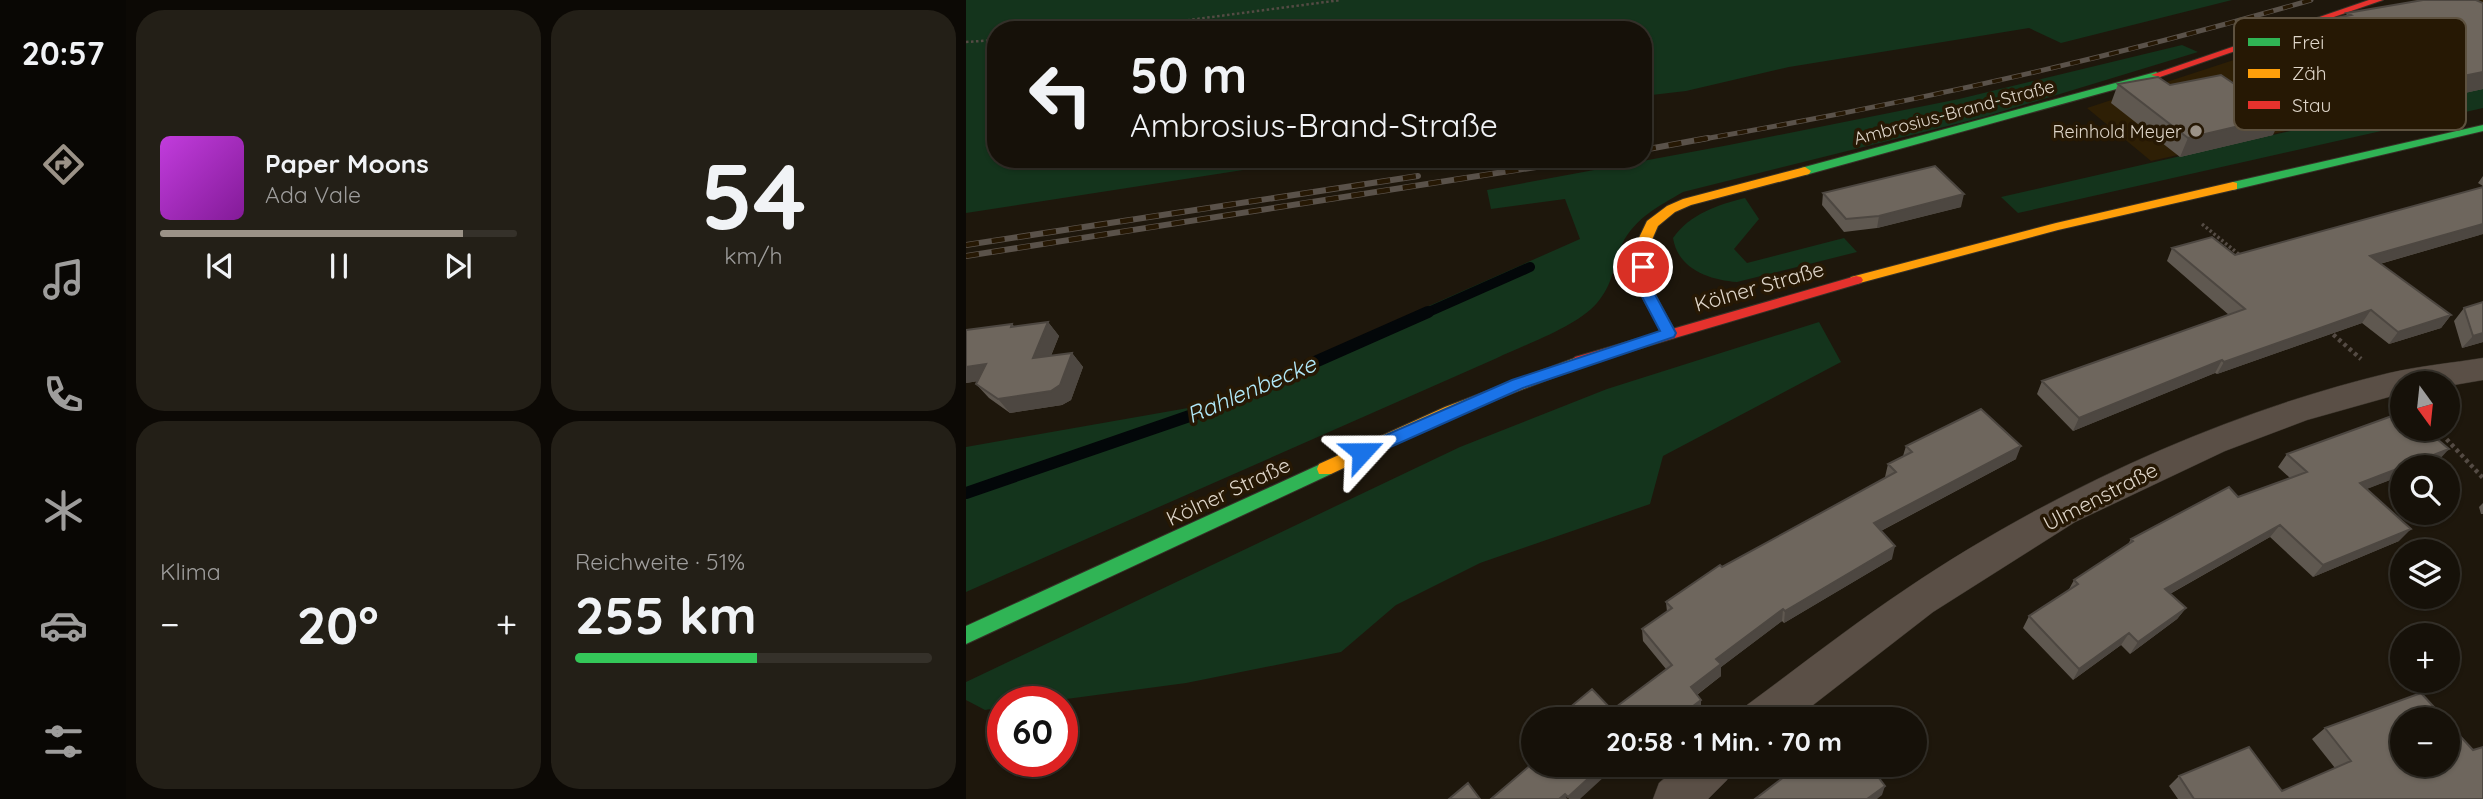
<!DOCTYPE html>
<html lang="de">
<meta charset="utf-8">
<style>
body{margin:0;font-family:Quicksand,sans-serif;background:#231f17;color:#f1f3f6;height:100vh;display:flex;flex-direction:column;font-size:26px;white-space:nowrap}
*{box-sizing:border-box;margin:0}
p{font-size:23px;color:#9e9d9c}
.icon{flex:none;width:38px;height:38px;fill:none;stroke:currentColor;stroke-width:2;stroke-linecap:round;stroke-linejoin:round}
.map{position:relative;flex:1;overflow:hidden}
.sheet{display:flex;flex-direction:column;gap:10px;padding:10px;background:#0c0905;width:840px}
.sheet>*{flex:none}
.hud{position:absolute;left:21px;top:21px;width:665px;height:147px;border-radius:28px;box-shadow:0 2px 5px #0004,0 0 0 2px #35312a;background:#161109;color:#f1f3f6;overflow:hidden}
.needle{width:46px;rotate:165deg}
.tools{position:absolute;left:1424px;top:371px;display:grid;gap:14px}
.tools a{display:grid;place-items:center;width:70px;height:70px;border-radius:50%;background:#161109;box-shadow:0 2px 5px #0004,0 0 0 2px #35312a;font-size:35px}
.speed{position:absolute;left:21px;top:686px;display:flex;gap:14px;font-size:35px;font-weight:700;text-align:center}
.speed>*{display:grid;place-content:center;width:91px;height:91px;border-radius:50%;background:#161109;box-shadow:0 2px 5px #0004,0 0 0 2px #35312a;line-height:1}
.speed .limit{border:10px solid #d22;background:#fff;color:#111}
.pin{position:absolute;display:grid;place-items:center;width:60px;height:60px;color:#fff;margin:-30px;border:4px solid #fff;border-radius:50%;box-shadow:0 2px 7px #0007}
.me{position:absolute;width:77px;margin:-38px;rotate:66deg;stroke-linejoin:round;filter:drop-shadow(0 0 5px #0008)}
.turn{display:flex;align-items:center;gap:24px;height:147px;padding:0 28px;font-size:32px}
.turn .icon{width:91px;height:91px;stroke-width:2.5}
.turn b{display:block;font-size:49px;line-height:60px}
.big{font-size:52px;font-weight:700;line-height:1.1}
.sheet .tile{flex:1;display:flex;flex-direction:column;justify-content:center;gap:10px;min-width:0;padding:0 24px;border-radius:28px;background:#231f17}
.sheet .dial{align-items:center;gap:0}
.dial b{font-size:91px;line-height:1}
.song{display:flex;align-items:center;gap:21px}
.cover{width:84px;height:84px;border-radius:10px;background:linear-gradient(135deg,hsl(290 70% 55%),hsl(290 70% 35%))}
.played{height:7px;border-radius:4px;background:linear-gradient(90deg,#9b9287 85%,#35312a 85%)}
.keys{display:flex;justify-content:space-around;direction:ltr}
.heat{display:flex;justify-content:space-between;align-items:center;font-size:38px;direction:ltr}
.charge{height:10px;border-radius:5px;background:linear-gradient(90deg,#34c759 51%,#35312a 0)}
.sheet .tiles{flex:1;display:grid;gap:10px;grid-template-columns:repeat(2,1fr)}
.trip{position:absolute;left:555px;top:707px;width:406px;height:70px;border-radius:35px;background:#161109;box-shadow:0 2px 5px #0004,0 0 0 2px #35312a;font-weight:700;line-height:70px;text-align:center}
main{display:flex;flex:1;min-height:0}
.tab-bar{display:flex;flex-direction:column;width:126px;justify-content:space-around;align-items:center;background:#090704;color:#9e9d9c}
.tab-bar .icon{width:49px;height:49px}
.tab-bar .on{color:#9b9287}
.tab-bar b{font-size:32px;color:#f1f3f6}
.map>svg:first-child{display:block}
</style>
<main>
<nav class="tab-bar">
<b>20:57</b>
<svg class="icon on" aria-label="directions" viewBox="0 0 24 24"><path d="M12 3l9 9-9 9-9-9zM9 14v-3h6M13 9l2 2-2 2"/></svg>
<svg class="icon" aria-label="music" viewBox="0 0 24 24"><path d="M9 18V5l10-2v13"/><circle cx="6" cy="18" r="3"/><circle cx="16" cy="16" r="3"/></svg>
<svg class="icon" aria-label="phone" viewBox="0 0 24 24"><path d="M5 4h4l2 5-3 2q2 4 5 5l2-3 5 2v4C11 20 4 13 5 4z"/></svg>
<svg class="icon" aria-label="climate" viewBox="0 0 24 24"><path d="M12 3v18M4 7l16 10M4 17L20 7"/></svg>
<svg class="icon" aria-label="car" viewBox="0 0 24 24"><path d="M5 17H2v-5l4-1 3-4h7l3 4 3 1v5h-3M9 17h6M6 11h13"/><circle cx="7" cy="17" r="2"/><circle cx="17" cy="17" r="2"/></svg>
<svg class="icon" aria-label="filters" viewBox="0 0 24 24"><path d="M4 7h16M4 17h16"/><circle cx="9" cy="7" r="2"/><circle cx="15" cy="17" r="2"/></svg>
</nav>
<section class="sheet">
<div class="tiles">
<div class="tile">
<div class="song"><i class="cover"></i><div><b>Paper Moons</b><p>Ada Vale</p></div></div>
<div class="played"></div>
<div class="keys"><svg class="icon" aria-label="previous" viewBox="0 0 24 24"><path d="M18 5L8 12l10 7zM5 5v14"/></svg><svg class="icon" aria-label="pause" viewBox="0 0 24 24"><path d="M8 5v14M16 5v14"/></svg><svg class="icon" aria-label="next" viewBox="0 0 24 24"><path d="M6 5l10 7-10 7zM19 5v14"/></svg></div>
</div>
<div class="tile dial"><b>54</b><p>km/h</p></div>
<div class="tile"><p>Klima</p>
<div class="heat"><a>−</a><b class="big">20°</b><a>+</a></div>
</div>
<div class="tile"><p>Reichweite · 51%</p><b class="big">255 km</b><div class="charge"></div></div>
</div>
</section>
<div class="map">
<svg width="1517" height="799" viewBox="0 0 1517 799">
<rect width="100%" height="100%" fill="#1e170c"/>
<!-- built -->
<path fill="#2e1f05" d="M1451 0H1517V87L1185 161 1121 108Z"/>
<!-- green -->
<path fill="#14341c" d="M0 0H1266L1095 43 1063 28 823 67 720 91 677 96V30H30V159H348L0 213Z
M1216 45 1232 52 1018 117 717 192C693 206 669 218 656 244 645 267 650 280 631 303 610 327 560 344 531 358L0 592V447L239 405 614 239 599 199 525 209 521 190 763 145 993 99Z
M1517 87V108L1052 213 1035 197Z
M779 198 793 219 768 249 781 263 878 238 891 252 771 282C743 280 712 269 707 238 724 214 751 205 779 198Z
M853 322 875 362 697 456 684 504 514 563 430 605 375 652 220 683 78 702H37V707L19 710 0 700V682L494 447 641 389Z"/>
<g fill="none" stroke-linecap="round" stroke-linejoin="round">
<!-- stream-far1 -->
<path stroke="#030709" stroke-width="10" d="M458 314 564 267"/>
<!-- stream -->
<path stroke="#030709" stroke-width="12" d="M0 493 238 411 462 312"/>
<!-- street casing -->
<g stroke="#373128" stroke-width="1">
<path id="street" d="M1517 358V380L1482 386V383H1437V393L1341 420 1259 451 1109 522 967 612 829 719H775L781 705C834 666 886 625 940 589 1082 493 1256 413 1423 373 1453 366 1486 363 1517 358Z
M714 765H768L761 780 742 799H687L693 783Z"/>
</g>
<!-- fast casing -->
<g stroke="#373128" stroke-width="2">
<path id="fast" d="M1190 72 1195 75 1194 77 843 174 839 175 833 171 835 168Z
M1517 125V131L1267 190 1261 186 1267 182Z
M359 462 365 464 367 469 365 474 0 644V626Z"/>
</g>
<!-- slow casing -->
<g stroke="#373128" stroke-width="2">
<path id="slow" d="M839 167 845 171 843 174 725 205 709 212 692 226 685 242 686 289 710 333 703 338 698 337 672 289 671 242 681 221 701 206 717 199Z
M1267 182 1271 183V189L1092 230 890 284 883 280 885 277 1090 223Z
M614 356 619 357 622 361 619 365 491 415 365 474H353L351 469 353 464 479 407Z"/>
</g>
<!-- jam casing -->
<g stroke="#373128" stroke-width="2">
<path id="jam" d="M1403 0H1417L1194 77 1185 75Z
M890 276 895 277 897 280 895 283 614 366 606 361 609 357Z"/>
</g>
<!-- path-far2 -->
<path stroke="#544b44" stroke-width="2.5" stroke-dasharray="2.5 2.5" stroke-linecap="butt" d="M147 30 375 0
M0 42 30 40"/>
<!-- path-far1 -->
<path stroke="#544b44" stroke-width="3.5" stroke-dasharray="2.5 2.5" stroke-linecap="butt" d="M1236 224 1275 256"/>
<!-- path -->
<path stroke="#544b44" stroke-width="4.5" stroke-dasharray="3.5 3.5" stroke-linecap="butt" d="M1362 330 1395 359
M1471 429 1517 478"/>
<!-- street -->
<use href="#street" fill="#5a4f46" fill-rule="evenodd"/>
<!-- fast -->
<use href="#fast" fill="#30b455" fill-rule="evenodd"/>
<!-- slow -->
<use href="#slow" fill="#ff9f0a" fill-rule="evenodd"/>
<!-- jam -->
<use href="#jam" fill="#e5322d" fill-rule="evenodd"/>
<!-- rail-far1 casing -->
<g stroke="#5a524a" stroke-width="5">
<path id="rail-far1" d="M732 140C939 104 1143 59 1345 0"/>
</g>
<!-- rail casing -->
<g stroke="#5a524a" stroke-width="6">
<path id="rail" d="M677 150 742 138
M0 245 452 176
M0 256 621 159"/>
</g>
<!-- rail-far1 -->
<use href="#rail-far1" stroke="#261804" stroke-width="3.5" stroke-dasharray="10" stroke-linecap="butt"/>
<!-- rail -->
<use href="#rail" stroke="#261804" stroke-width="4.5" stroke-dasharray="13" stroke-linecap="butt"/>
</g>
<!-- wall -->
<path fill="#5f5850" d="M1517 3V89L1411 112 1330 63 1336 51 1325 45 1334 25 1380 16 1381 13Z
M1152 84 1204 85 1307 135 1214 157 1145 103Z
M1517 176V186L1512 183Z
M857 193 995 207 911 228 878 232 856 205Z
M1517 234 1414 264 1485 315 1475 328 1423 344 1396 323 1251 374 1249 373 1107 431 1071 394 1076 381 1263 315 1201 261 1206 248 1269 255Z
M1517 302V342L1496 348 1488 321 1498 308Z
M82 322 93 336 85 356 106 353 117 367 105 400 96 405 44 413 23 398 10 384 12 381 0 383V330L46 324 49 327Z
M940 446 1050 459 915 531 926 559 818 623 816 621 755 667V676L731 695 735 700V711L725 719H590L646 710 700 669 677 641 676 629 701 612 700 602 756 567 920 478 919 477 922 464 937 456Z
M1321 454 1472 461 1456 467H1437V475L1400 489 1433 541 1347 577 1304 537 1204 594 1220 608 1211 619 1164 654 1155 645 1107 680 1057 628 1063 616 1102 591 1108 580 1162 544 1165 539 1324 478 1312 467Z
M1517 503V514H1515L1513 507Z
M1359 728 1517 799H1212L1203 786 1213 776 1316 791 1369 768 1346 739Z
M567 739V761L563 756 559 746Z"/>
<!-- shaded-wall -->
<path fill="#4d4741" d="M1517 72V89L1411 112 1423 91Z
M1316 116 1307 135 1214 157 1222 138Z
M998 194 995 207 911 228 913 216Z
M1517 224V234L1396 269 1404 256Z
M1405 310 1396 323 1251 374 1258 362Z
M1485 315 1475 328 1423 344 1432 332Z
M82 322 93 336 78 372 67 358Z
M1517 333V342L1496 348 1507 336Z
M106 353 117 367 105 400 96 405 44 413 32 399Z
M1256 360 1249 373 1107 431 1113 418Z
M20 364 32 378 0 383V367Z
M1055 446 1050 459 905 536 908 523Z
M1483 449 1472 461 1456 467H1437V475L1383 496 1394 483Z
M1314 525 1304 537 1191 601 1199 589Z
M1445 529 1433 541 1347 577 1357 565Z
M929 546 926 559 818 623 819 611Z
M1220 608 1211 619 1164 654 1172 642Z
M817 609 816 621 755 667V676L725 699V687L750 659Z
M1163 633 1155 645 1107 680 1113 669Z
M735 700V711L725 719H710Z
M637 765H651L614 799H603L602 797Z
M919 786 916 795 911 799H901Z
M599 794 601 799H593Z"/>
<!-- building -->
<path fill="#6e665d" stroke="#4d4741" stroke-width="2" d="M1457 0H1510L1517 3V72L1423 91 1340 43 1359 39 1334 25 1385 15 1381 13Z
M1255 75 1316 116 1222 138 1152 84 1192 77 1204 85Z
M969 166 998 194 913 216 880 219 857 193Z
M1517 187V224L1404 256 1485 315 1432 332 1405 310 1258 362 1256 360 1113 418 1076 381 1279 309 1206 248 1246 237 1269 255Z
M1517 302V333L1507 336 1498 308Z
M82 322 67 358 106 353 94 385 85 391 32 399 10 384 20 364 0 367V330L46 324 45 327Z
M1015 409 1055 446 908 523 929 546 819 611 817 609 750 659 755 664 725 687 735 700 710 719H590L626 689 646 710 706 665 676 629 706 608 700 602 754 565 756 567 930 472 922 464 946 452 940 446Z
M1437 412V429H1459L1483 449 1394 483 1445 529 1357 565 1314 525 1199 589 1220 608 1172 642 1163 633 1113 669 1063 616 1112 584 1108 580 1167 541 1165 539 1263 487 1272 497 1341 472 1321 454Z
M1455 693 1479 719H1437V765H1482V723L1507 750 1517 747V799H1228L1213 776 1283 747 1316 791 1385 761 1359 728Z
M567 739V756L559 746Z
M567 763V765H637L602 797 599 794 593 799H525Z
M839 765H903L919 786 901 799H789L831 767 833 769Z
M502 783 514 799H483Z"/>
<!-- route -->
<path fill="#1a73e8" stroke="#114b97" stroke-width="2" d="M677 263 684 267 686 289 710 333 708 337 557 388 402 457H390L387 452 390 448 546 380 694 331 672 289 670 267Z"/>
<!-- markers -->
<circle fill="#9b9287" stroke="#261804" stroke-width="2.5" cx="1230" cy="131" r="7"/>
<g text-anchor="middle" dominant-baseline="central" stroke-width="7" stroke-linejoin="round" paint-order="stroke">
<!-- far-street labels -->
<g font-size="18" fill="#ded5c9" stroke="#261804">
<text transform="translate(988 112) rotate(-15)">Ambrosius-Brand-Straße</text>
</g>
<!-- far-poi labels -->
<g font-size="18" fill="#ded5c9" stroke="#261804" text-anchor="end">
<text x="1216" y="131">Reinhold Meyer</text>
</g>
<!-- street labels -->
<g font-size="21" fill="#ded5c9" stroke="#261804">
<text transform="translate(793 286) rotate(-16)">Kölner Straße</text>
<text transform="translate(262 491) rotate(-25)">Kölner Straße</text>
<text transform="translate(1134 496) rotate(-27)">Ulmenstraße</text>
</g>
<!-- water labels -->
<g font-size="23" font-style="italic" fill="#b1e8f8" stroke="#261804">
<text transform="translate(285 389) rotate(-23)">Rahlenbecke</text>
</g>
</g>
<!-- legend -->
<rect x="1268" y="18" width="232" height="112" rx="10" fill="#261804" stroke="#5d513f" stroke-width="2"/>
<rect x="1282" y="38" width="32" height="8" fill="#30b455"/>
<rect x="1282" y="69" width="32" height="9" fill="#ff9f0a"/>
<rect x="1282" y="101" width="32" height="8" fill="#e5322d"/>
<g font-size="19" fill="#ded5c9">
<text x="1326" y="49">Frei</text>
<text x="1326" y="80">Zäh</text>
<text x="1326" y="112">Stau</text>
</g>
</svg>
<div class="tools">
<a><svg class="needle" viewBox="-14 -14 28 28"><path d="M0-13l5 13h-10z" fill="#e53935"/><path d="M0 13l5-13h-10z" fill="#9e9d9c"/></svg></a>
<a><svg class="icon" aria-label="search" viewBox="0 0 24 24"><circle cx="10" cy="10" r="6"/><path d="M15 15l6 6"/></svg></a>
<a><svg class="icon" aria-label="layers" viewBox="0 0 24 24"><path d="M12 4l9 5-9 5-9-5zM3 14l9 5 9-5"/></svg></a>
<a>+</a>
<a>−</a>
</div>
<div class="speed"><div class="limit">60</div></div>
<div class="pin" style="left:677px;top:267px;background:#d93025"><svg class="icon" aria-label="arrive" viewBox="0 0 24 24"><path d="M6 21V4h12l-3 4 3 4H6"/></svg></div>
<svg class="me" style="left:396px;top:452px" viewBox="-20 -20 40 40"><path d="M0-17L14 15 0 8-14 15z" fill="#1a73e8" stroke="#fff" stroke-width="4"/></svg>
<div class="trip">20:58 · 1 Min. · 70 m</div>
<div class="hud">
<div class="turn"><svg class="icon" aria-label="left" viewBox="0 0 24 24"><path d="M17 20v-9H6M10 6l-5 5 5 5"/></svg><div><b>50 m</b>Ambrosius-Brand-Straße</div></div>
</div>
</div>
</main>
